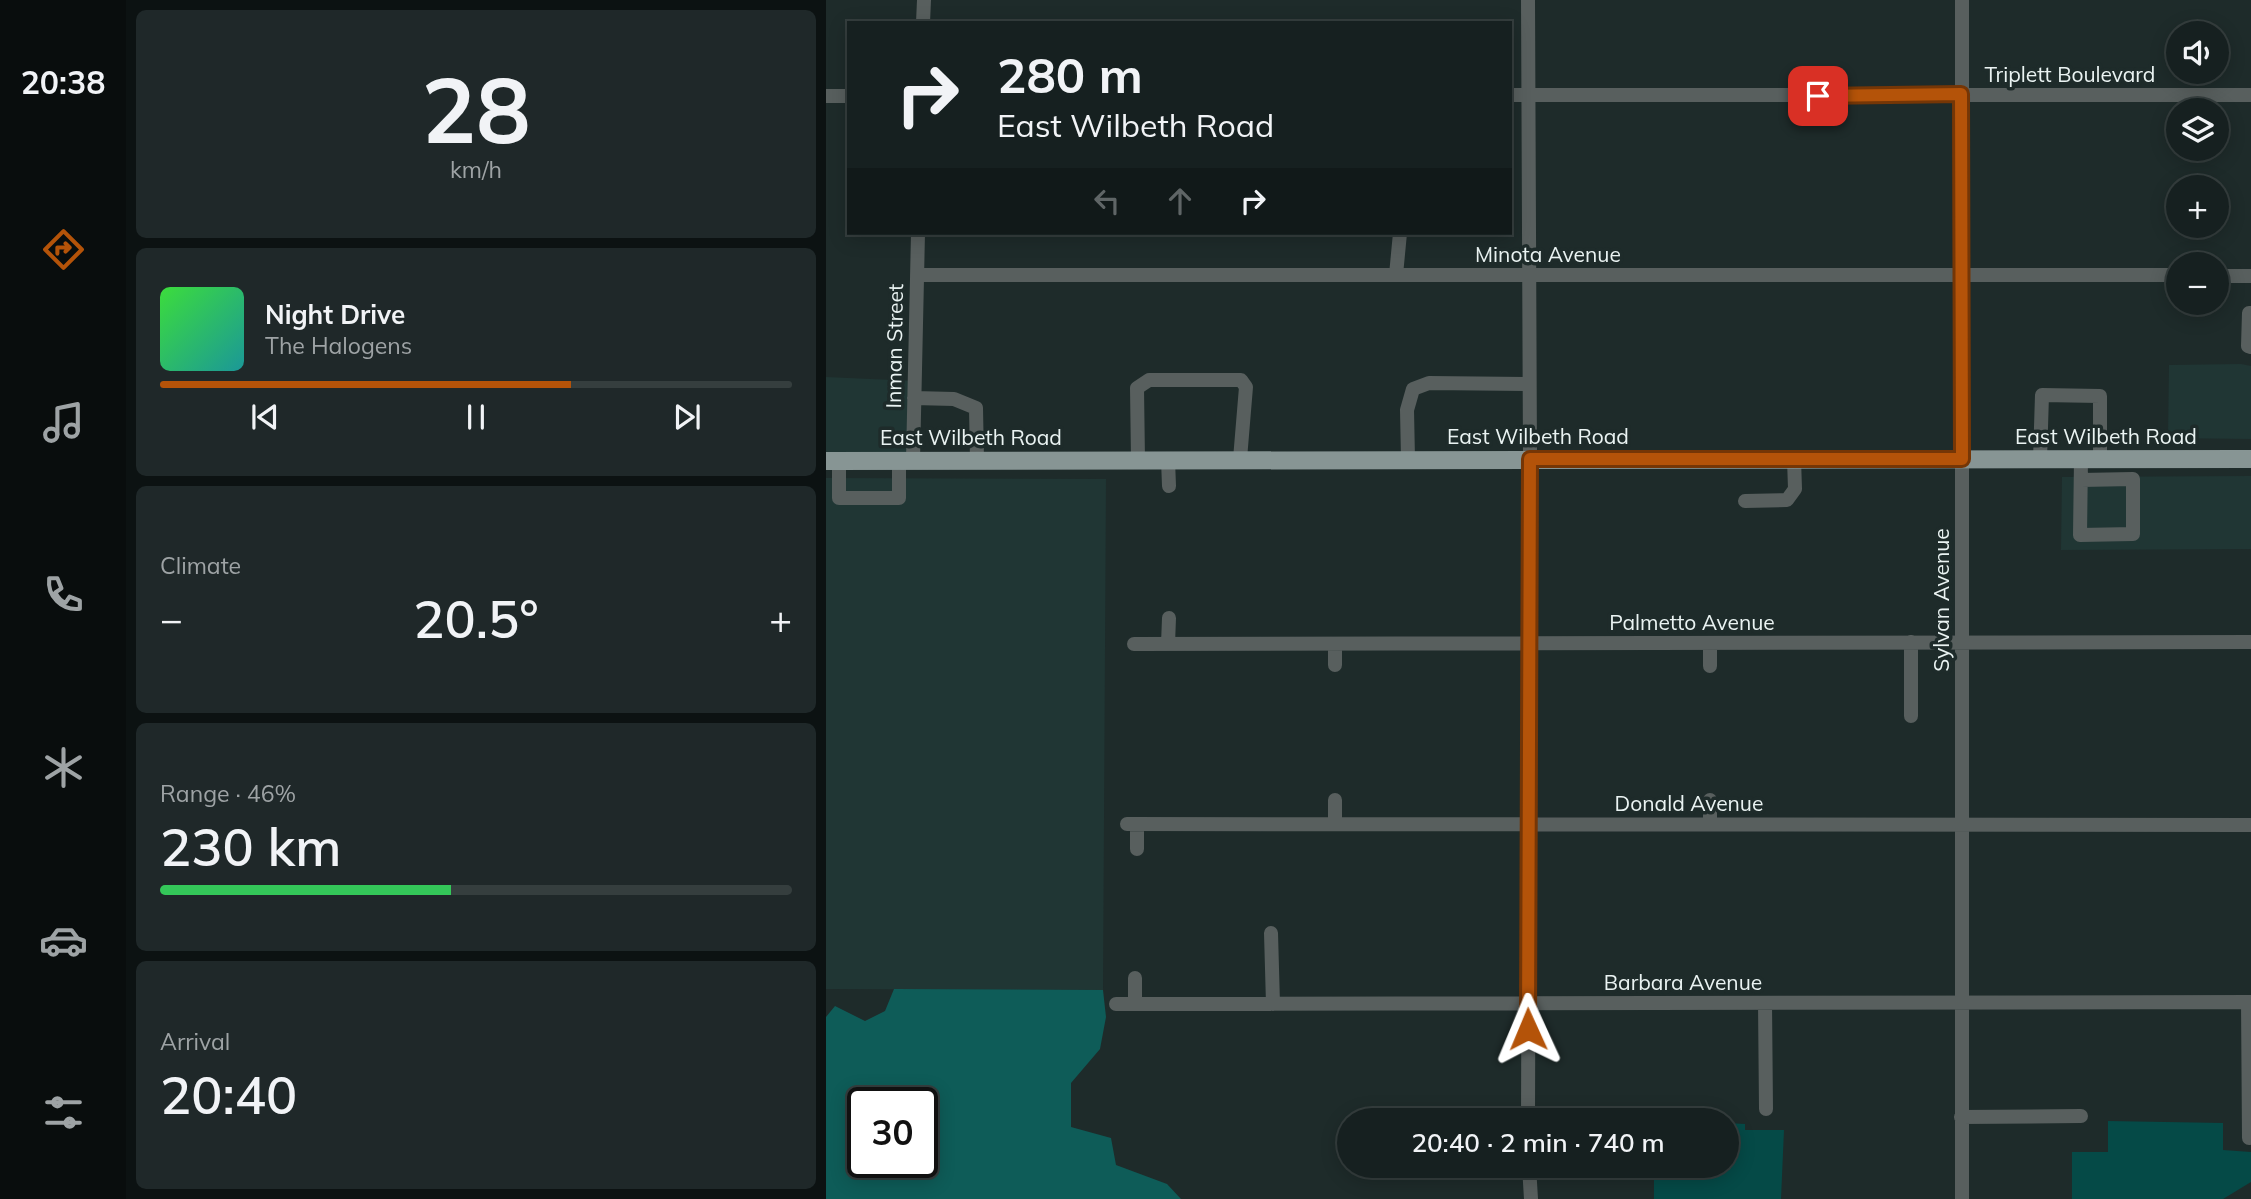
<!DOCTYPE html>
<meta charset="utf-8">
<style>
body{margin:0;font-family:Mulish,sans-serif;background:#1f2829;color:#f1f3f6;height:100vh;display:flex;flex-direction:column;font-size:26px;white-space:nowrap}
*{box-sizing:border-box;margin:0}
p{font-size:23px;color:#9ea3a5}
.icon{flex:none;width:38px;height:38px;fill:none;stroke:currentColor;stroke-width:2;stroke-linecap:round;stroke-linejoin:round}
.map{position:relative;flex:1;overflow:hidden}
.side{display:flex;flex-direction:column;gap:10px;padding:10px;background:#0c1212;width:700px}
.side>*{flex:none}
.hud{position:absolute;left:21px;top:21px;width:665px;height:214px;border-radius:0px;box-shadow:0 4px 18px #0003,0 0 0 2px #353e3e;background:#162020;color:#f1f3f6;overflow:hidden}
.fabs{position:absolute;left:1340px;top:21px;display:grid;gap:14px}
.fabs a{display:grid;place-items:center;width:63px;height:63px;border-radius:50%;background:#162020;box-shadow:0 4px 18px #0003,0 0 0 2px #353e3e;font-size:35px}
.speed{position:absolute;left:21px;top:1087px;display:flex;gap:14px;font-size:35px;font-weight:700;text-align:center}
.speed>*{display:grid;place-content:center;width:91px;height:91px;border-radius:50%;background:#162020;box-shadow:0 4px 18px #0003,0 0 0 2px #353e3e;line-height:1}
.speed .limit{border:4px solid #111;border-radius:10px;background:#fff;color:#111}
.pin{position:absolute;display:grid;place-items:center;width:60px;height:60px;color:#fff;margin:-30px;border-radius:14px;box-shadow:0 4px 10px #0006}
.me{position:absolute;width:77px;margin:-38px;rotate:359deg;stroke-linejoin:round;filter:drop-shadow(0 0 5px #0008)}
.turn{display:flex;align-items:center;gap:24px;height:147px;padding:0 35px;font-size:32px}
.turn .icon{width:91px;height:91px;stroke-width:2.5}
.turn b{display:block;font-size:49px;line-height:60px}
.lanes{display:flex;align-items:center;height:66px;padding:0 35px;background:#0003;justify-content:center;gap:35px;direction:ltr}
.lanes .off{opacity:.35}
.big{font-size:52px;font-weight:600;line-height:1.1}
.side .tile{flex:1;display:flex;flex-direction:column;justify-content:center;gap:10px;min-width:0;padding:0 24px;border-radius:10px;background:#1f2829}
.side .dial{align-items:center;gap:0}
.dial b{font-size:91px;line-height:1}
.song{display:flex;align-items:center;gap:21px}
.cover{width:84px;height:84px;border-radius:10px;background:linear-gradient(135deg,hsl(120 70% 55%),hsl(180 70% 35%))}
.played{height:7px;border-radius:4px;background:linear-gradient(90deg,#b45309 65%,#353e3e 65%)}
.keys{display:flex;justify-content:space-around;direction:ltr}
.heat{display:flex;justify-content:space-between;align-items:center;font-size:38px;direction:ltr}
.charge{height:10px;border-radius:5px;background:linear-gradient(90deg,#34c759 46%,#353e3e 0)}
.trip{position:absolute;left:511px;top:1108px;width:402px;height:70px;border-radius:35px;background:#162020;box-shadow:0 4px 18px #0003,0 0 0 2px #353e3e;font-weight:600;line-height:70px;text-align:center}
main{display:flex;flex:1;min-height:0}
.tabs{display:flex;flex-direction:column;width:126px;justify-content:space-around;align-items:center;background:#090d0d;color:#9ea3a5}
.tabs .icon{width:49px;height:49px}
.tabs .selected{color:#b45309}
.tabs b{font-size:32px;color:#f1f3f6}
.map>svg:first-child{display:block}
</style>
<main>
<nav class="tabs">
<b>20:38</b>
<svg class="icon selected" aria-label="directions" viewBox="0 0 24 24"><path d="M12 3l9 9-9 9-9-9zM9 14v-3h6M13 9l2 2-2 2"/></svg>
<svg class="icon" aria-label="music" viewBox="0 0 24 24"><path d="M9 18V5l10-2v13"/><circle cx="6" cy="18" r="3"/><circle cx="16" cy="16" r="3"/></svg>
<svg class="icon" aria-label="phone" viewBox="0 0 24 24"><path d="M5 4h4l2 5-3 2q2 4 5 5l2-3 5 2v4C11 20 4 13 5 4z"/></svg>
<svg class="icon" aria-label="climate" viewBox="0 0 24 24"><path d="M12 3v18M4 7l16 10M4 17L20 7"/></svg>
<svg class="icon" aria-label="car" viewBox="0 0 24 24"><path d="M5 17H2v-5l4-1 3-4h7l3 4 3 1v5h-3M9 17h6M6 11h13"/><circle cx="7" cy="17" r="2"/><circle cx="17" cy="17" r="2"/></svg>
<svg class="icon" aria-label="filters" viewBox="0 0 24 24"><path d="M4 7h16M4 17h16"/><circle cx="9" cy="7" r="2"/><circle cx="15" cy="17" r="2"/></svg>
</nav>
<section class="side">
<div class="tile dial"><b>28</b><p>km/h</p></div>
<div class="tile">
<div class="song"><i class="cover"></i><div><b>Night Drive</b><p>The Halogens</p></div></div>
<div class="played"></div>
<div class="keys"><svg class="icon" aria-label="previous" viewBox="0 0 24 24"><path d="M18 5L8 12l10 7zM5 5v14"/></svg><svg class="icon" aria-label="pause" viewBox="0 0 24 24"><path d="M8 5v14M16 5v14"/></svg><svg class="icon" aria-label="next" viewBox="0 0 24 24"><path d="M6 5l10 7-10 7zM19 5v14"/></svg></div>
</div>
<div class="tile"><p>Climate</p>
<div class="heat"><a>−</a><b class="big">20.5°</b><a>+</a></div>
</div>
<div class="tile"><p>Range · 46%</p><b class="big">230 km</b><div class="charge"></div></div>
<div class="tile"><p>Arrival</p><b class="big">20:40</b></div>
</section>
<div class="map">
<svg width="1425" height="1199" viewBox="0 0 1425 1199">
<rect width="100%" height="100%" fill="#1e2b2a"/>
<!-- built -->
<path fill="#203634" d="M1415 364 1425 366V439L1342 438 1343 365Z
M0 377 89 381 87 460 0 461Z
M1425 476V549L1235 550 1236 477Z
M0 478 280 479 277 990 0 989Z"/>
<!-- green -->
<path fill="#054a47" d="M1282 1121 1397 1123V1150L1425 1152V1182L1397 1199H1246V1152H1282Z
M901 1123 919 1124V1130H958L955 1199H828V1166H901Z"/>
<!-- forest -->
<path fill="#0e5c58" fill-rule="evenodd" d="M68 989 277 990 280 1017 274 1049 245 1083V1127L285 1138 290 1165 341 1184 355 1199H0V1017L9 1006 39 1021 59 1011ZM37 1102H96V1162H37Z"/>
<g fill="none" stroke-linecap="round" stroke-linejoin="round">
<!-- minor -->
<path stroke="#585f5e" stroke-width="14" d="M702 0 704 459 702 1120
M97 23 98 0
M684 95H1425
M0 96H23
M91 275H1353
M570 275 574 233
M1391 276H1425
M1425 313H1423L1422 346 1425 347
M88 398 128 399 150 408 151 460
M582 459 581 410 587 389 603 383 703 384
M1214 459 1216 395 1274 396V459
M87 460 92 233
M312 460 311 388 323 380H415L420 387 414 459
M342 460 343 486
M13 461V498H73V460
M1255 480 1307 479V534L1254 535 1255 459
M919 501 961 500 969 489 968 459
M1085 642V716
M884 643V666
M308 644 1425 642
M342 644 343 618
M509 644V665
M509 800V824
M884 800V824
M301 824 1425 825
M311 849V824
M445 933 447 1004
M1422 1002 1423 1138
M939 1003 940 1109
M290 1004 1425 1002
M309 1004V978
M1135 1117 1255 1116
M703 1166 705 1199
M1136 1199V0"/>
<!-- major -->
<path stroke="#879594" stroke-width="18" d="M0 461 1425 459"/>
</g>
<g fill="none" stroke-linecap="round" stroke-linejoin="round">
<!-- route casing -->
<g stroke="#753606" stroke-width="18">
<path id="route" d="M702 1029 704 459H1136L1135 94 992 96"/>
</g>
<!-- route -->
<use href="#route" stroke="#b45309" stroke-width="12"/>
</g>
<g text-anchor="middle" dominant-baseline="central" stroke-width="7" stroke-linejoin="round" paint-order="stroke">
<!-- street labels -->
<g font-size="21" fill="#eaf3f2" stroke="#1e2b2a">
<text x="1244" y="74">Triplett Boulevard</text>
<text x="722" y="254">Minota Avenue</text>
<text transform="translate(68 346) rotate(-89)">Inman Street</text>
<text x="712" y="436">East Wilbeth Road</text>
<text x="1280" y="436">East Wilbeth Road</text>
<text x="145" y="437">East Wilbeth Road</text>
<text transform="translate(1115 600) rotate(-90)">Sylvan Avenue</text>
<text x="866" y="622">Palmetto Avenue</text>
<text x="863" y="803">Donald Avenue</text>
<text x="857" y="982">Barbara Avenue</text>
</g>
</g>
</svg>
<div class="fabs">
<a><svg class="icon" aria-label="sound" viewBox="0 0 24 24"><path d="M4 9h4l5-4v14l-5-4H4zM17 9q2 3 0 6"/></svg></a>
<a><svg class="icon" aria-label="layers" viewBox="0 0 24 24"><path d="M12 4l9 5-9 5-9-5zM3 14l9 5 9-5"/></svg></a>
<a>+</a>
<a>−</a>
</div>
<div class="speed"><div class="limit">30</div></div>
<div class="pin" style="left:992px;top:96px;background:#d93025"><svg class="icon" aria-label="arrive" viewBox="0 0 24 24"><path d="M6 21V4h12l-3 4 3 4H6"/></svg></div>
<svg class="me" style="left:702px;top:1029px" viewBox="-20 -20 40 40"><path d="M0-17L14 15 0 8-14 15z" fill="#b45309" stroke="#fff" stroke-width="4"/></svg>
<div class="trip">20:40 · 2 min · 740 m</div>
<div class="hud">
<div class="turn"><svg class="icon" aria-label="right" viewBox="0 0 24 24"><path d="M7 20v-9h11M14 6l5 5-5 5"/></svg><div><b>280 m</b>East Wilbeth Road</div></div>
<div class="lanes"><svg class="icon off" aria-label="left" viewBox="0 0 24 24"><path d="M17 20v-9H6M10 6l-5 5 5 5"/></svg><svg class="icon off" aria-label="ahead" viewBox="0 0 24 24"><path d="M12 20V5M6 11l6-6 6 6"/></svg><svg class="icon" aria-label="right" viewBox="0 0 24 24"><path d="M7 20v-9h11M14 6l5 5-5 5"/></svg></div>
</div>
</div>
</main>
